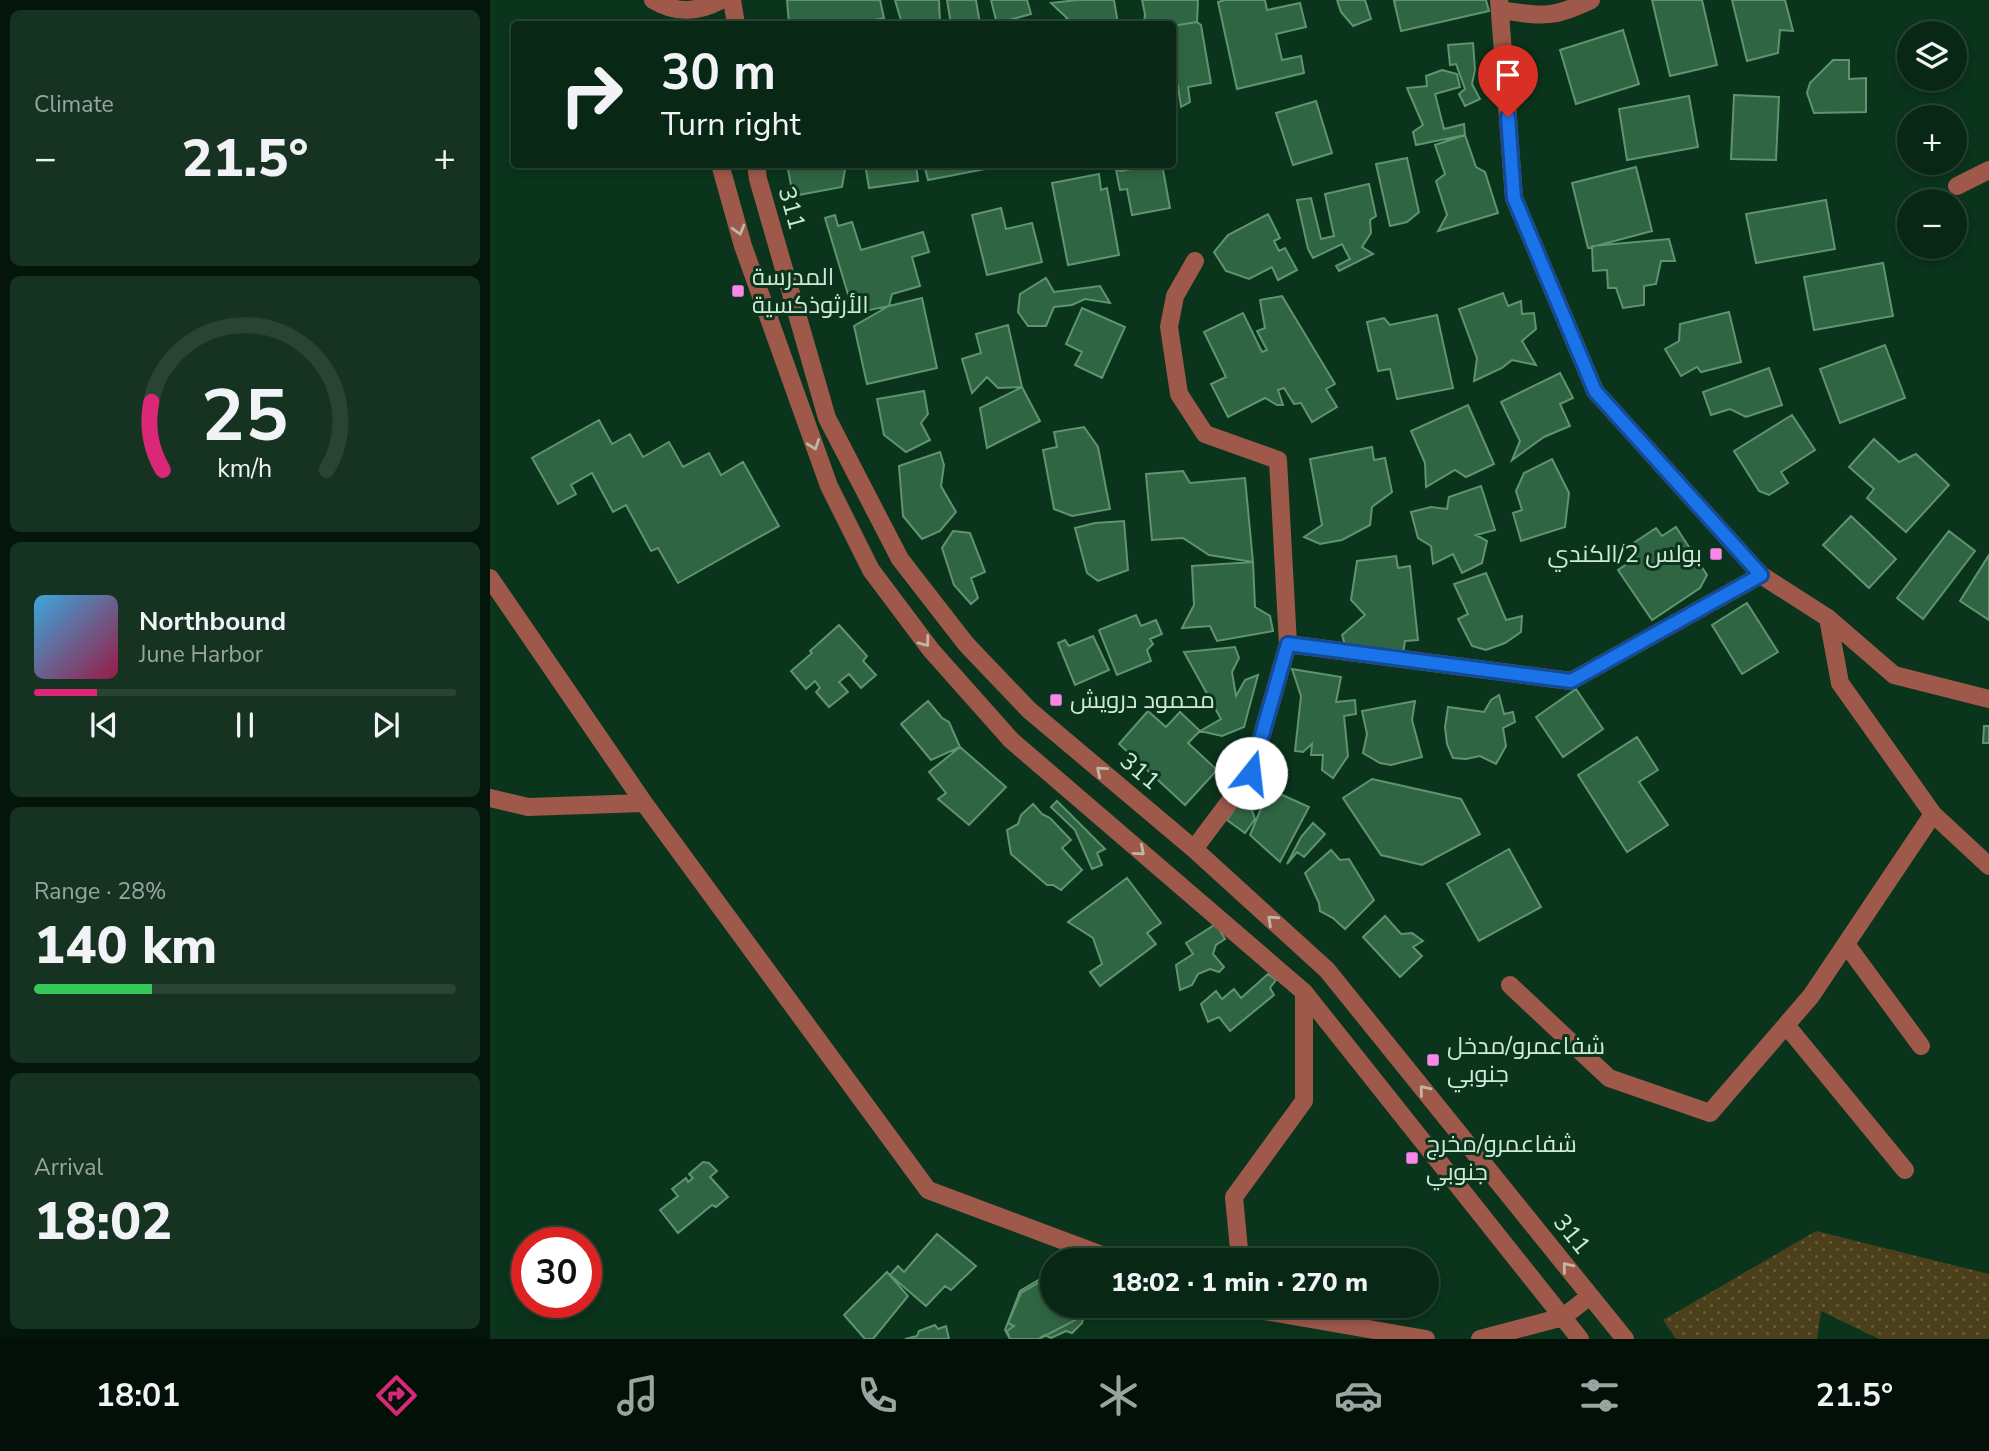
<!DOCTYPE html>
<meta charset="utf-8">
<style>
body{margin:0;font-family:"Nunito Sans",Cairo,sans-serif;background:#163322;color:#f1f3f6;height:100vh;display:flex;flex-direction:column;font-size:26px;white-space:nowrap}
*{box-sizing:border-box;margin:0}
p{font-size:23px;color:#98a5a0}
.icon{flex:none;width:38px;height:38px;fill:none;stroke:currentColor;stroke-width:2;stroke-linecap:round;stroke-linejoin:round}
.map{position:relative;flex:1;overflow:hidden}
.side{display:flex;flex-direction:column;gap:10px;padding:10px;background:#04150c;width:490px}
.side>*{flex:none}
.top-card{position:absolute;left:21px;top:21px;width:665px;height:147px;border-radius:7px;box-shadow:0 4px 10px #0003,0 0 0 2px #294434;background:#082715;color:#f1f3f6;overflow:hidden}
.tools{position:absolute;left:1407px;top:21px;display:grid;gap:14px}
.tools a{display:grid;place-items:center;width:70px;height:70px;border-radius:50%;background:#082715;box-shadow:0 4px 10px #0003,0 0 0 2px #294434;font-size:35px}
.speed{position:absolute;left:21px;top:1227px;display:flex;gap:14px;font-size:35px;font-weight:700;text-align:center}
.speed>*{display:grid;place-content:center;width:91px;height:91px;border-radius:50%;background:#082715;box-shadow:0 4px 10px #0003,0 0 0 2px #294434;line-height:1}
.speed .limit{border:10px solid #d22;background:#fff;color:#111}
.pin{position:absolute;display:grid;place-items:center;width:60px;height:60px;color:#fff;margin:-72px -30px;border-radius:50% 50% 50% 0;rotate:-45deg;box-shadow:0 0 7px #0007}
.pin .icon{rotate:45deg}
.me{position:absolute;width:77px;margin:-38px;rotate:16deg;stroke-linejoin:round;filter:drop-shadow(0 0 5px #0008)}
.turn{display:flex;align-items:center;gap:24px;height:147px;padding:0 35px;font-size:32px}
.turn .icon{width:91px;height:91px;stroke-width:2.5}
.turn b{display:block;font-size:49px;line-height:60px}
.big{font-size:52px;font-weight:800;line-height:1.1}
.side .tile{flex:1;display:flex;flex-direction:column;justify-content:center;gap:10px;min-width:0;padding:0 24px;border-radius:10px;background:#163322}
.side .dial{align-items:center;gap:0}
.dial svg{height:182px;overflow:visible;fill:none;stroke:#294434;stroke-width:7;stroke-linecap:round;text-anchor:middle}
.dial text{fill:#f1f3f6;stroke:none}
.song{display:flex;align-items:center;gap:21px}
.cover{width:84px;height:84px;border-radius:10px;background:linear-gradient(135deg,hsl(200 70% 55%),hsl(340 70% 35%))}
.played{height:7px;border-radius:4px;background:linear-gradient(90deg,#db2777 15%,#294434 15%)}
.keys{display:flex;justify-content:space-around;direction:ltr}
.heat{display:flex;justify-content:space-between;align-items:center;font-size:38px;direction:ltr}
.charge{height:10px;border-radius:5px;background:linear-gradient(90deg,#34c759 28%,#294434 0)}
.trip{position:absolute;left:550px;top:1248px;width:399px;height:70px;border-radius:35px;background:#082715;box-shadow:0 4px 10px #0003,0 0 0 2px #294434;font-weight:800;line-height:70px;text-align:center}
.tabs{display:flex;height:112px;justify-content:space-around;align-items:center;background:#031008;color:#98a5a0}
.tabs .icon{width:49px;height:49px}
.tabs .selected{color:#db2777}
.tabs b{font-size:32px;color:#f1f3f6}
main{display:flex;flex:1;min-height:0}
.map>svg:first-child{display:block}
</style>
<main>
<section class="side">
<div class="tile"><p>Climate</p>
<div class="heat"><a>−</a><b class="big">21.5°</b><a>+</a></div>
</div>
<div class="tile dial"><svg viewBox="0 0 100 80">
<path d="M14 69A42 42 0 1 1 86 69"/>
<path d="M14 69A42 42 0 0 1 9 39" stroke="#db2777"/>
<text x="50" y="56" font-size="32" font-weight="700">25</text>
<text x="50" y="72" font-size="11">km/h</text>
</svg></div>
<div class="tile">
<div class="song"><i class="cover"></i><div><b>Northbound</b><p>June Harbor</p></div></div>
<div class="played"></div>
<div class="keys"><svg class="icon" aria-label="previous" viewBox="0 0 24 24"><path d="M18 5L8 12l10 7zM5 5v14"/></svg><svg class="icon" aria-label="pause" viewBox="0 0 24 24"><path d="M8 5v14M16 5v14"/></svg><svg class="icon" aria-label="next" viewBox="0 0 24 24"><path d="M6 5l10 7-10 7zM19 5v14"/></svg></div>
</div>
<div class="tile"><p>Range · 28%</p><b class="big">140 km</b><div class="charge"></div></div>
<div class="tile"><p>Arrival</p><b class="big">18:02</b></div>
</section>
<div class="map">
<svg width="1499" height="1339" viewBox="0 0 1499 1339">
<defs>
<pattern id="grass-dots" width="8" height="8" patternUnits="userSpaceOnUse" patternTransform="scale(1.75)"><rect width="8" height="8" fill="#4c401a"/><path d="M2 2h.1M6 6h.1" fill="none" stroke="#655c3b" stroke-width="1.8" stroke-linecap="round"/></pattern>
</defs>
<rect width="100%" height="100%" fill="#0a341c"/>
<!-- grass -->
<path fill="url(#grass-dots)" d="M1326 1231 1499 1274V1339H1389L1331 1311 1327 1339H1186L1173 1320Z"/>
<!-- building -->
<path fill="#306543" stroke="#5f946f" stroke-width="2" d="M297 0H390L394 18 374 22 373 24H299Z
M405 0H449L450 24H412Z
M457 0H486L490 24H461Z
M501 0H537L541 14 519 20 521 24H507Z
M587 0H624L628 24H567L566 22 578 19 561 3Z
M652 0H708L707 22 682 26 654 24 655 14Z
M735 0H775L777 10 810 3 816 27 786 34 792 60 811 56 814 73 747 89 728 2Z
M847 0H875L881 19 863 26 851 12Z
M908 0H996L999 11 911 31 904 1Z
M1162 0H1212L1227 65 1180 76Z
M1242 0H1295L1303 31 1290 30 1288 53 1257 61Z
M707 22 711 25 721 83 698 87 700 102 691 107 688 86 682 87V26Z
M1133 30 1149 84 1086 104 1070 50Z
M983 43 985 70 982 84 990 99 975 106 969 94 975 89 966 64 960 65 958 45Z
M1343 60H1359V79L1376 78V112L1324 113 1317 93 1320 83Z
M952 70 967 74 970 87 945 94 954 129 974 124 975 135 926 145 923 132 933 125 917 88 937 86 936 76Z
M1244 95 1289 97 1286 160 1241 159Z
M1199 96 1208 147 1137 160 1129 109Z
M826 101 842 153 803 165 786 113Z
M975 135 986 167 995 172 1008 213 948 231 957 215 946 181 955 174 945 145Z
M917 158 929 212 917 222 900 226 886 164Z
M297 164H356L352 187 303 196Z
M375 164H426L428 181 379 188Z
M434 164H506V167L438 180Z
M664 164H672L680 208 642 215 637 189 630 190 626 170 632 171Z
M1146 167 1162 231 1098 248 1082 183Z
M609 174 611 190 617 188 629 255 578 265 562 183Z
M879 184 886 216 880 220 881 233 872 247 883 254 849 271 846 266 860 259 852 244 823 258 818 249 807 200 821 198 831 239 844 236 835 194Z
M1336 200 1345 249 1266 263 1256 214Z
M511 208 516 229 542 223 552 262 497 275 482 215Z
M778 214 790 238 784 241 789 251 795 248 807 270 788 280 782 267 759 279 736 271 724 252 738 235Z
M345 215 348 226 362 222 371 250 433 232 439 252 422 257 430 286 402 294 399 306 370 312 360 301 335 218Z
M1179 239 1185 261H1171L1166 284 1154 286V305L1133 308 1126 288H1118L1117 270 1103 271 1102 246Z
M1393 263 1403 316 1324 330 1314 277Z
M556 278 564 292 610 286 620 303 595 299 582 305 564 307 556 326H538L528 312 530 294Z
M1013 293 1018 306 1031 301 1032 314 1044 313 1046 329 1032 341 1046 365 1022 360 1012 368 984 381 987 358 969 309Z
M792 296 845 384 836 389 847 407 822 422 811 403 804 404 794 388 788 390 793 405H787L775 398 738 417 721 384 736 377 714 332 753 313 772 352 777 350 767 331 775 328 770 300Z
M432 298 447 368 377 384 364 326 399 306Z
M592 308 635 327 612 378 585 365 592 352 576 344Z
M1239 312 1251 362 1211 372 1207 367 1191 376 1175 349 1189 341 1190 324Z
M947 315 963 388 907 399 900 369 888 371 877 322 894 318 900 325Z
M518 325 532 387 508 388 497 377 482 393 472 359 491 353 486 334Z
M1395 345 1415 398 1350 423 1330 369Z
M1279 368 1292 405 1256 417 1240 409 1221 415 1213 392Z
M1070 373 1083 398 1070 404 1080 426 1054 437 1022 460 1030 441 1011 402Z
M532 387 550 421 497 448 490 408Z
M434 391 438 414 431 423 440 440 416 452 394 435 387 399Z
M978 405 1004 464 976 477 965 470 936 487 935 463 921 431Z
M1302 415 1325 450 1291 472 1298 483 1279 495 1269 491 1244 451Z
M109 420 122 444 140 434 153 457 179 442 193 467 219 453 231 475 253 462 289 526 188 583 168 548 161 551 136 505 123 512 102 473 81 485 86 494 68 504 42 458Z
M594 427 608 447 620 509 582 516 564 509 553 450 567 447 564 432Z
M1384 439 1409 462 1426 454 1459 485 1416 532 1377 498 1384 489 1359 467Z
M882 447 884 460 895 458 902 492 882 507 880 525 852 540 830 544 814 537 832 525 820 459Z
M450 452 454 465 451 486 466 512 450 531 432 539 413 516 409 466Z
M1062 459 1079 493 1075 527 1031 541 1023 513 1032 510 1026 491 1034 473Z
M693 471 700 483 755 478 763 562 719 555 693 538 662 540 656 474Z
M991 486 1005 530 986 535 997 541 992 563 972 573 963 554 943 564 941 546 928 538 921 512 941 507 957 509 959 497Z
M1361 516 1406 559 1379 588 1333 545Z
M634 521 638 570 608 581 597 573 585 528 605 523Z
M1186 527 1217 575 1210 588 1162 620 1128 570 1147 557 1139 546 1166 528 1172 536Z
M463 531 480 533 495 572 481 578 488 598 481 604 464 585 452 548Z
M1459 531 1485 551 1433 619 1407 598Z
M1499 555V620L1470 601Z
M906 556 908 568 920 566 928 640 915 641 913 654 855 645 852 635 875 615 861 600 867 561Z
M763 562 765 607 780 616 783 631 727 641 720 626 692 628 704 605 702 566Z
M996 573 1016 620 1032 616 1031 632 1015 643 996 650 982 646 968 619 978 614 964 584Z
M1257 603 1288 652 1252 674 1222 625Z
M646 615 651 626 666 620 672 634 660 639 663 644 657 650 661 661 627 675 609 630Z
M349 625 377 656 373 661 386 675 371 688 359 674 349 682 358 692 339 707 326 692 330 688 325 681 316 689 301 671 322 653 320 651Z
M603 636 619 670 585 685 568 643 575 640 579 646Z
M745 647 749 658 742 672 746 696 755 680 768 675 754 727 732 736 710 731 731 719 694 652Z
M802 669 851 677 846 702 865 700 866 714 854 716 858 756 843 778 832 770 833 755H821L822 744 813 752 805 751 811 696Z
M1086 689 1113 729 1073 757 1046 717Z
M1009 695 1014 714 1023 712 1025 722 1013 728 1016 746 1006 764 990 756 976 759 963 758 957 744 955 727 958 707 994 712 1001 700Z
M438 701 452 718 459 722 470 747 441 760 411 724Z
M925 701 922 720 932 757 901 765 890 763 873 753 877 734 872 711Z
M658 711 676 727 690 712 710 731 698 743 727 770 695 805 629 744Z
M1494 726H1499V743H1493Z
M1147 737 1168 770 1149 782 1178 825 1137 852 1088 775Z
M470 747 516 787 479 825 448 799 456 793 439 772Z
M765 777 776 788 760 804 765 819 755 833 737 820Z
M882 779 971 799 990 834 932 865 891 855 853 798Z
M779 789 819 807 790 862 760 835Z
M567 801 615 849 607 853 612 865 602 869 585 830 561 807Z
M543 804 552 814 560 818 581 840 572 848 592 870 571 890 563 885H557L521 854 517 830 528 824 531 815Z
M823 823 835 834 814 857 807 852 797 864 811 837Z
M1019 849 1051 907 989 941 957 884Z
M841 850 850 860 859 859 884 900 855 929 843 918 830 911 829 903 815 873Z
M637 878 671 923 657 933 666 944 610 986 600 972 612 964 603 938 578 922Z
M895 916 911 934 922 933 933 941 923 947 932 956 910 977 873 937Z
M726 924 735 939 726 945 723 954 734 967 729 972 720 969 708 974 702 985 690 990 686 965 703 954 696 943Z
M778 974 786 980 780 988 784 995 740 1031 729 1017 718 1022 711 1004 726 991 732 999 744 989 751 998Z
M213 1162 219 1163 227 1171 220 1177 238 1197 226 1207 222 1205 188 1233 170 1210 188 1196 182 1189 196 1178 198 1182 203 1178 199 1174Z
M447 1234 486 1266 461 1290 455 1286 436 1306 400 1275 408 1266 414 1272Z
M397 1272 418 1296 383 1339H375L354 1315Z
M562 1272V1306H596L592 1323 582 1333 576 1331 561 1338 555 1335 548 1339H520L515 1330 530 1291Z
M562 1275V1306H592L595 1315 549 1339H520L517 1331 524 1326 518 1323 531 1293Z
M445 1325 448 1329 456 1326 459 1339H415L427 1336 429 1331Z"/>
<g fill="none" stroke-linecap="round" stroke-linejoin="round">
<!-- minor -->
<path stroke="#9f594a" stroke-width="18" d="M163 0C185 14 209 12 231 0
M242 0 246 24
M1009 0 1024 198 1105 391 1271 575 1338 618 1404 675 1499 699
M1010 10C1052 16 1061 19 1101 0
M230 164 253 246 339 486 381 570 441 650 521 740 814 992 1090 1339
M266 164 268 179 337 418 410 559 476 644 539 710 704 849 837 970 1135 1339
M1467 186 1499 170
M705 261 685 296 679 327 689 394 715 434 788 460 798 644
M0 578 154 803 438 1190 625 1260
M1338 618 1350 683 1443 814 1499 866
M0 798 38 807 154 803
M704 849 761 773 798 644 1081 681 1271 575
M1356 944 1431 1046
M1020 985 1119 1078 1220 1113 1321 996 1443 814
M1296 1025 1415 1170
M750 1260 744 1197 814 1101V992
M746 1306 936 1339
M990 1339 1073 1317 1100 1296"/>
</g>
<!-- one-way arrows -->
<defs><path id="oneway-chevron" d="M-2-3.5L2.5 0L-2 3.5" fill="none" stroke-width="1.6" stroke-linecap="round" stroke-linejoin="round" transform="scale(1.75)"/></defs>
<g stroke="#beb7a5">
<use href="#oneway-chevron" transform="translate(249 230) rotate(74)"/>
<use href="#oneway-chevron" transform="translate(324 445) rotate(70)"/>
<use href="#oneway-chevron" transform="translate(435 642) rotate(53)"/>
<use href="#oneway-chevron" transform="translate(611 771) rotate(-140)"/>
<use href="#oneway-chevron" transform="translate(650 851) rotate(41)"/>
<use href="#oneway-chevron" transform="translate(782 920) rotate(-138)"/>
<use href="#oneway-chevron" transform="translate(934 1090) rotate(-129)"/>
<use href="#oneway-chevron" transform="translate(1077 1267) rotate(-129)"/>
</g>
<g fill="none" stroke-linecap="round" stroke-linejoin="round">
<!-- route casing -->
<g stroke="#114b97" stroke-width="18">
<path id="route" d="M761 773 798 644 1081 681 1271 575 1105 391 1024 198 1018 117"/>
</g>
<!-- route -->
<use href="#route" stroke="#1a73e8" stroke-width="12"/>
</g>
<!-- markers -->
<g fill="#fa87e8" stroke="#0a341c" stroke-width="2.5">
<rect x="241" y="284" width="14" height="14" rx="3.5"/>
<rect x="1219" y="547" width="14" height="14" rx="3.5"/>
<rect x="559" y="693" width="14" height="14" rx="3.5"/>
<rect x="936" y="1053" width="14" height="14" rx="3.5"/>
<rect x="915" y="1151" width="14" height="14" rx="3.5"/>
</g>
<g text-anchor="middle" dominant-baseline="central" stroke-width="6" stroke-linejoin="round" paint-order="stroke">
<!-- street labels -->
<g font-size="24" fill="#cfead6" stroke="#0a341c">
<text transform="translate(302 208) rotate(74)">311</text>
<text transform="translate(650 771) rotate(40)">311</text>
<text transform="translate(1082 1234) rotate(51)">311</text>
</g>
<!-- poi labels -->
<g font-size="24" fill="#cfead6" stroke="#0a341c" text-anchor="start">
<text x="262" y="277">المدرسة<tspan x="262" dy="28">الأرثوذكسية</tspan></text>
<text x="1212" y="554" text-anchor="end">بولس 2/الكندي</text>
<text x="580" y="700">محمود درويش</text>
<text x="957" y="1046">شفاعمرو/مدخل<tspan x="957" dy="28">جنوبي</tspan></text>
<text x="936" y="1144">شفاعمرو/مخرج<tspan x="936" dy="28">جنوبي</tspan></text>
</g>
</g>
</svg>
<div class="tools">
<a><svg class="icon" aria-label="layers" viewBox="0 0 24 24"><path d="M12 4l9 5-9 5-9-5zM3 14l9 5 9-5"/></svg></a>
<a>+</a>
<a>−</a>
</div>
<div class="speed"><div class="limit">30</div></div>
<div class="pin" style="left:1018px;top:117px;background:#d93025"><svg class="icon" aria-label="arrive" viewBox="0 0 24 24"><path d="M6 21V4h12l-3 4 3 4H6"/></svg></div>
<svg class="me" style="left:761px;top:773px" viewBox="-20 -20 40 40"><circle r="19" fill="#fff"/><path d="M0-13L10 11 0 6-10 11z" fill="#1a73e8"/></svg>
<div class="trip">18:02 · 1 min · 270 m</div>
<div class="top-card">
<div class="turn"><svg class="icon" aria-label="right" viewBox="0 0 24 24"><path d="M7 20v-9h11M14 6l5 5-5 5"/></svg><div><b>30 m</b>Turn right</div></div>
</div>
</div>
</main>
<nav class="tabs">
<b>18:01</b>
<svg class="icon selected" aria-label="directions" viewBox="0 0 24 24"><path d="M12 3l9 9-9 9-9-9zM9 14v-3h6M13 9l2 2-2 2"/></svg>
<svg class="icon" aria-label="music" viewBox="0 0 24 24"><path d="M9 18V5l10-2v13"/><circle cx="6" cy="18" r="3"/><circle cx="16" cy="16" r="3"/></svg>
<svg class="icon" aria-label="phone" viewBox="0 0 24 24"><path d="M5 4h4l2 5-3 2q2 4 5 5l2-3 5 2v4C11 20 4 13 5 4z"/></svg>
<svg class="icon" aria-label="climate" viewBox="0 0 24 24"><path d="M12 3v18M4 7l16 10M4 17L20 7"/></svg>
<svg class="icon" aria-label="car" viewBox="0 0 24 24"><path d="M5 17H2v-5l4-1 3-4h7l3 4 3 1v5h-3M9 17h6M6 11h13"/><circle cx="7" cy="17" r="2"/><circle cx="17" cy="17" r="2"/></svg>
<svg class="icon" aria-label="filters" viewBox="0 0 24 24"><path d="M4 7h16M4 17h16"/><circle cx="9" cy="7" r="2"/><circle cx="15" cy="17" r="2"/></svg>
<b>21.5°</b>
</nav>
